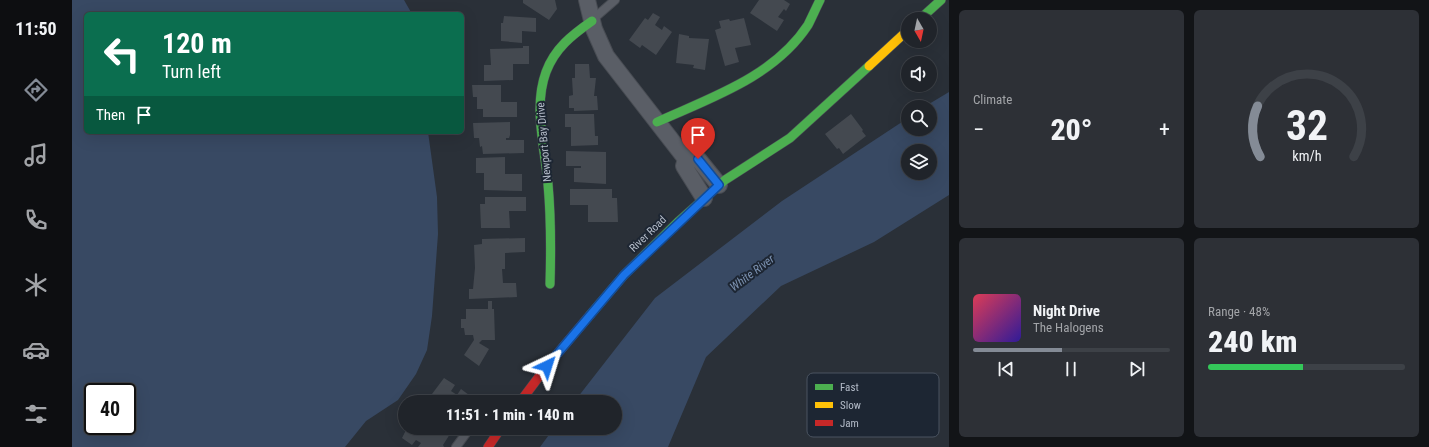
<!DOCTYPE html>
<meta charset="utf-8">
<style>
body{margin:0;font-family:"Roboto Condensed",sans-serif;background:#2d3036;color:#f1f3f6;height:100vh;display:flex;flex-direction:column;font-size:15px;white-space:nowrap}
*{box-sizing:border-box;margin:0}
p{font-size:13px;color:#a2a4a8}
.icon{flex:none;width:22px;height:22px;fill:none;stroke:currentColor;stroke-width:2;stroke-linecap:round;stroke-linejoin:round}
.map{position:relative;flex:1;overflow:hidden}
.sheet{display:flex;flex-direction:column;gap:10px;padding:10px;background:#121417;width:480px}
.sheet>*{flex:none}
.banner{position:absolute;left:12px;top:12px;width:380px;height:122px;border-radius:6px;box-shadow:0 4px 16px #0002,0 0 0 1px #3d4147;background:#0b6e4f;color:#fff;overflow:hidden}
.needle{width:26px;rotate:171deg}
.controls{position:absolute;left:829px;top:12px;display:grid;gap:8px}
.controls a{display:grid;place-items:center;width:36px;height:36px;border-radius:50%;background:#20242a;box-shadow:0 4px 16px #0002,0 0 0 1px #3d4147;font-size:20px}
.speed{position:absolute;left:12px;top:383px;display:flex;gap:8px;font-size:20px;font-weight:700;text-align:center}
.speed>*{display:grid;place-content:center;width:52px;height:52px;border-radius:50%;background:#20242a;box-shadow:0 4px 16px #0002,0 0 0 1px #3d4147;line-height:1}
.speed .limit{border:2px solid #111;border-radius:6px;background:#fff;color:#111}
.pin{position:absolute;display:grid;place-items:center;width:34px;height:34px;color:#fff;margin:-41px -17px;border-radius:50% 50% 50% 0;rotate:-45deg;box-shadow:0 0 4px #0007}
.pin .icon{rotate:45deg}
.me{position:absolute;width:44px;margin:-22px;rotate:41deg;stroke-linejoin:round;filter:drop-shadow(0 0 3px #0008)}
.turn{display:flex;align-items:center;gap:14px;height:84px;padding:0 12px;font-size:18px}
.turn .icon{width:52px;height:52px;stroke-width:2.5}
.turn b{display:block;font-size:28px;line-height:34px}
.then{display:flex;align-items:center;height:38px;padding:0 12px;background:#0003;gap:8px;font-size:15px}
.big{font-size:30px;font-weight:800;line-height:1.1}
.sheet .tile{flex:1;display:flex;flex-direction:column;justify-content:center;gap:6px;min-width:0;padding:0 14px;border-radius:6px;background:#2d3036}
.sheet .dial{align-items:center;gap:0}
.dial svg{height:104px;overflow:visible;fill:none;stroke:#3d4147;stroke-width:7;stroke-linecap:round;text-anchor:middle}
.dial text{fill:#f1f3f6;stroke:none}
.song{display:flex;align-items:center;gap:12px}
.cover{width:48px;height:48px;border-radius:6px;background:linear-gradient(135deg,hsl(350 70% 55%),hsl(250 70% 35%))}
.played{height:4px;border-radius:2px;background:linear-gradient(90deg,#848b96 45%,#3d4147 45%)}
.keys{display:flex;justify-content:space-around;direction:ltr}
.heat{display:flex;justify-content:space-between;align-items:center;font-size:22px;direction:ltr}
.charge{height:6px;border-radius:3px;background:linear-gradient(90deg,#34c759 48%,#3d4147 0)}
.sheet .tiles{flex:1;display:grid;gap:10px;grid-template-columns:repeat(2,1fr)}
.trip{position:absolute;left:326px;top:395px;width:224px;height:40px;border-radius:20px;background:#20242a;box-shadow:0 4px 16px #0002,0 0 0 1px #3d4147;font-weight:800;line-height:40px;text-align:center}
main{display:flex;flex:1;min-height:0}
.dock{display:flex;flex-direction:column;width:72px;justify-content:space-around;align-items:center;background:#0d0e11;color:#a2a4a8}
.dock .icon{width:28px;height:28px}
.dock .on{color:#848b96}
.dock b{font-size:18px;color:#f1f3f6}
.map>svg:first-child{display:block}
</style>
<main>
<nav class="dock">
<b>11:50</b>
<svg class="icon on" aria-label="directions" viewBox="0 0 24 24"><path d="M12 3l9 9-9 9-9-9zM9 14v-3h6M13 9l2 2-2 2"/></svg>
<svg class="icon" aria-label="music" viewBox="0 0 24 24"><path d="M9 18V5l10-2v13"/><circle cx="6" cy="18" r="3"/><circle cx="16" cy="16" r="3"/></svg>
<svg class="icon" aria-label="phone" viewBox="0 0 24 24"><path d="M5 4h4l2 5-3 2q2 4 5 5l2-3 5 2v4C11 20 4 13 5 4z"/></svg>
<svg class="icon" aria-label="climate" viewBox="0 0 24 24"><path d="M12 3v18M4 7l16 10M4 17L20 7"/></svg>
<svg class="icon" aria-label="car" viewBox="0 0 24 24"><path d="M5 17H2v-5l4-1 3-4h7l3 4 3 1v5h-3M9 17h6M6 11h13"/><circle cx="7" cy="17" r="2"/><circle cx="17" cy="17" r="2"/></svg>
<svg class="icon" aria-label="filters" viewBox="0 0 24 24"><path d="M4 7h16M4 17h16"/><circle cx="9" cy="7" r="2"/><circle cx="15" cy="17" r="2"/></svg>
</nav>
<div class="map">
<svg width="877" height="447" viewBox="0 0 877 447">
<rect width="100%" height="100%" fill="#2a3038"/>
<!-- water -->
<path fill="#384963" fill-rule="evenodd" d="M0 0H332L340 14H14V132H356L365 197 366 234 360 316 355 350 344 374 326 400 294 421 273 447H0ZM21 392H55V426H21Z
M877 92V195L802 242 709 286 634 357 596 447H468L482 428H543V402H502L583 298 710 201 836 118V129H858V107H852ZM836 151H858V173H836Z"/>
<!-- building -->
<path fill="#444950" d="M451 0H483L485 9 477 20 451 3Z
M687 0H712L718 4 714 11 712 9 706 17 712 20 705 31 678 13Z
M581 13 588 17 583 25 590 30 592 26 600 32 584 55 570 45 568 48 557 40 573 18 576 20Z
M432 16 464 18V32L450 31V43L429 41V23H431Z
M672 18 679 45 663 48 667 62 653 66 643 30 649 28 647 21 657 19 658 21Z
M607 34 617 36V38L637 39 633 70 621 68 622 65 604 63Z
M451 46H457V64H441V80L412 81V65H419L418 49 451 48Z
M503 64H517L518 78H524L522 96H525L526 110 502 111V108H497V96L501 95 500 78H503Z
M400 85H429V102H445V117H411V109H405V97H401Z
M493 114H522L523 136H526V145L499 146V127H493Z
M779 114 791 130 790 131 794 136 771 154 767 148 765 149 753 134Z
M438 122V135L437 138H434V140H452V153L411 154 410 146 408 147 407 138H402L401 123Z
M494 151 534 152V184L502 182V168H509V166H494Z
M433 157V174H450V191L412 190V173H404V158Z
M498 189H540V198H545L546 222H516V205H498Z
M413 197H454V211H437L438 228H409L408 204H413Z
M453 238V252L433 253V269H430L431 283H444L445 297 397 299V289H401L403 268 402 245 410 244V239Z
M416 301H420V309H422L423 340H410L407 343 417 349 407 366 392 355 402 340 401 335H393L392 328H389V319H394V309H416Z
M372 378 383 385 379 391 385 395 389 389 397 395 395 399 399 402H367L369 400 360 394Z
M335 428H378L375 432 378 434 371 445 372 447H346L349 443 344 440 340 445 330 438Z"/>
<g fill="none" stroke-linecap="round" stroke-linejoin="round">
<!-- lane casing -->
<g stroke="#484c53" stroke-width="10">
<path id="lane" d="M520 20 543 0
M384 447 398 428"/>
</g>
<!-- street casing -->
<g stroke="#484c53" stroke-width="18">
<path id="street" d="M515 0 522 29 534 56 614 159
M614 159 612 166 632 198
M614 159H626L647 185"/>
</g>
<!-- fast casing -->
<g stroke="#484c53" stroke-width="10">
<path id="fast" d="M848 19 869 0
M585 122C638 98 702 77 736 25 740 17 744 8 748 0
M478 284C479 251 479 217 476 184 473 148 461 107 474 72 483 48 500 35 520 21
M518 315 552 275 607 221 653 180 718 138 797 66"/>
</g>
<!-- slow casing -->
<g stroke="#484c53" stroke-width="10">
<path id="slow" d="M797 66 836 30"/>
</g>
<!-- jam casing -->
<g stroke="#484c53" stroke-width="10">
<path id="jam" d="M448 402 475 366 518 315
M416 447 429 428"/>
</g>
<!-- lane -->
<use href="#lane" stroke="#5a5e66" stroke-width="8"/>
<!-- street -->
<use href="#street" stroke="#5a5e66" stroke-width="16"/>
<!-- fast -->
<use href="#fast" stroke="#4caf50" stroke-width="9"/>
<!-- slow -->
<use href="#slow" stroke="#ffc107" stroke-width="9"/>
<!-- jam -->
<use href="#jam" stroke="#c62828" stroke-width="9"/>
</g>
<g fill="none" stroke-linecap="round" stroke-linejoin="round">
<!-- route casing -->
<g stroke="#114b97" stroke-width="10">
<path id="route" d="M475 366 552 275 647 185 626 159"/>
</g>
<!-- route -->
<use href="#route" stroke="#1a73e8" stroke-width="7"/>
</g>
<g text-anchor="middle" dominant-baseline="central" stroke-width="4" stroke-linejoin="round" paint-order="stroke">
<!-- street labels -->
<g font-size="11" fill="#b4bcc9" stroke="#1d2633">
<text transform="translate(472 142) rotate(-95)">Newport Bay Drive</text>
<text transform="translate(576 234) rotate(-44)">River Road</text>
</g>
<!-- water labels -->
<g font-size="12" font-style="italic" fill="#7c92b1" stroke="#1d2633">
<text transform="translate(680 273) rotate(-37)">White River</text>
</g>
</g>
<!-- legend -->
<rect x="735" y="373" width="132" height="64" rx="6" fill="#1d2633" stroke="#4a5360" stroke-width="1"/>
<rect x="743" y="384" width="18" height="6" fill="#4caf50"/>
<rect x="743" y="402" width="18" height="6" fill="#ffc107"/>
<rect x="743" y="420" width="18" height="6" fill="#c62828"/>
<g font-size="11" fill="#b4bcc9">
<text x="768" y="391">Fast</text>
<text x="768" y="409">Slow</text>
<text x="768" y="427">Jam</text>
</g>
</svg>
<div class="controls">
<a><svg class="needle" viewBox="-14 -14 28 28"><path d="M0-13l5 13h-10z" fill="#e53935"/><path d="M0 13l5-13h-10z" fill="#a2a4a8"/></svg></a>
<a><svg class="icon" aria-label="sound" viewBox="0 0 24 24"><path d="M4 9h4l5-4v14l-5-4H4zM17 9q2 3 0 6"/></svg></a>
<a><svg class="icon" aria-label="search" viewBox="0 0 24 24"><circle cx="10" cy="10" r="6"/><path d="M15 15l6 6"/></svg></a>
<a><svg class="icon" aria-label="layers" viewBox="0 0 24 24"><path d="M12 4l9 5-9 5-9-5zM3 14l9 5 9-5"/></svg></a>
</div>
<div class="speed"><div class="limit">40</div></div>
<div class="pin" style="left:626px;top:159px;background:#d93025"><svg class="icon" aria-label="arrive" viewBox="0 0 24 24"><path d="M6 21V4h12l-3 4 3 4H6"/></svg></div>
<svg class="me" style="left:475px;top:366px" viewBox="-20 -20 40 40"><path d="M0-17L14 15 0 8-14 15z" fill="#1a73e8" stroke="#fff" stroke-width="4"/></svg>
<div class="trip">11:51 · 1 min · 140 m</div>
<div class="banner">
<div class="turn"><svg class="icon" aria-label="left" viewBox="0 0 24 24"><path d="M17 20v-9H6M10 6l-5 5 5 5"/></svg><div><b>120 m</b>Turn left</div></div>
<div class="then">Then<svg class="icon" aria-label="arrive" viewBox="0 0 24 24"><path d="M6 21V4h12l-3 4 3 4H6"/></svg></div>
</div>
</div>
<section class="sheet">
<div class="tiles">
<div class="tile"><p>Climate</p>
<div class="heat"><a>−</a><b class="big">20°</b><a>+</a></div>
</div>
<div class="tile dial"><svg viewBox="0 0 100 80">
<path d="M14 69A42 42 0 1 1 86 69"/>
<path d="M14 69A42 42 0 0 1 12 30" stroke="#848b96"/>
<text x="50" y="56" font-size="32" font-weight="700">32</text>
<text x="50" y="72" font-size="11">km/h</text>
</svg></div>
<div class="tile">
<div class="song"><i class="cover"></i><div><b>Night Drive</b><p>The Halogens</p></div></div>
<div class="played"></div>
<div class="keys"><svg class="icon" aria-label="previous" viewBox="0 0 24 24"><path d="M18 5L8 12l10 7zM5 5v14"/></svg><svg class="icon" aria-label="pause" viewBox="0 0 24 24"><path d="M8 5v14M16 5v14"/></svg><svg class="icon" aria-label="next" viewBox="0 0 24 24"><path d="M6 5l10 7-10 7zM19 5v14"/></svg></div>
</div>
<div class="tile"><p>Range · 48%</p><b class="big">240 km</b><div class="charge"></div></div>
</div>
</section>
</main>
